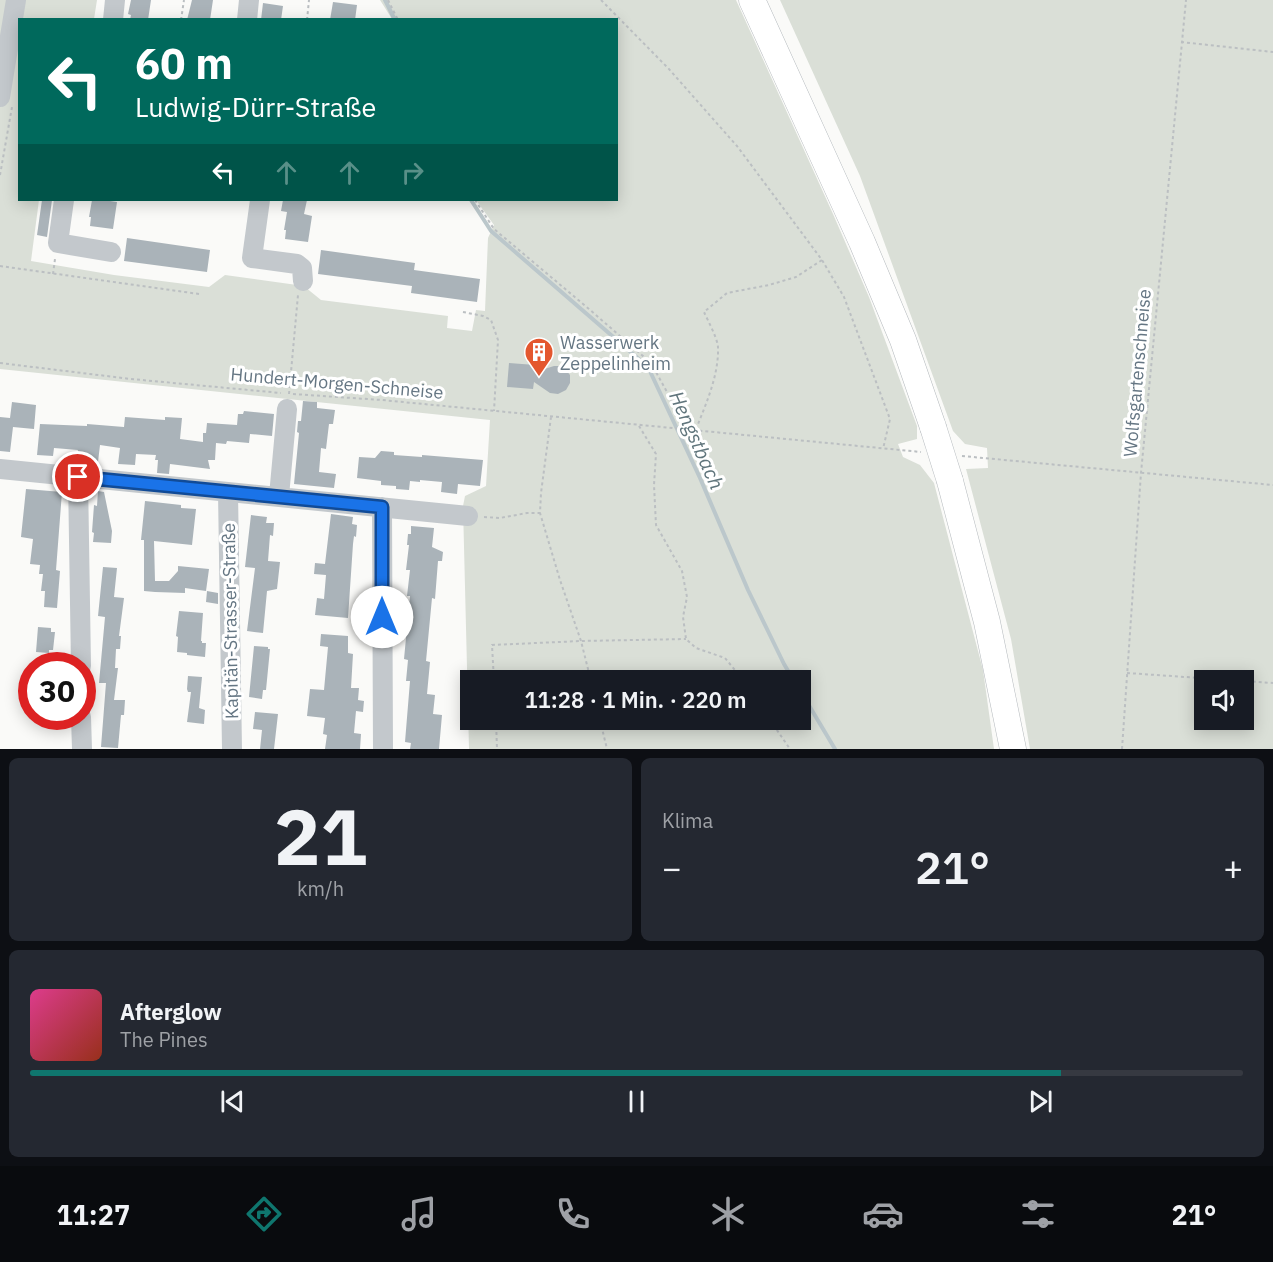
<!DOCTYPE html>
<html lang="de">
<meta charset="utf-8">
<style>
body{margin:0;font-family:"IBM Plex Sans",sans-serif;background:#242831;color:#f1f3f6;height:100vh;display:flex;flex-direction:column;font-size:22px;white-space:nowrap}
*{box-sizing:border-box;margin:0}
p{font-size:20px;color:#9ea1a6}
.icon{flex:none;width:33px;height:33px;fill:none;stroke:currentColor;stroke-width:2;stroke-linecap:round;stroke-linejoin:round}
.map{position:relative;height:749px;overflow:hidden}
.side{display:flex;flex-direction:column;gap:9px;padding:9px;background:#0d0f14;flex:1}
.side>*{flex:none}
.top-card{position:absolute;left:18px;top:18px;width:600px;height:183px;border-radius:0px;box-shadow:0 3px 15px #0003;background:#00695c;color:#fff;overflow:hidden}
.fabs{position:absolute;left:1194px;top:670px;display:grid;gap:12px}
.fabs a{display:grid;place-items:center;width:60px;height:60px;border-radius:0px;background:#171b24;box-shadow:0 3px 15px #0003;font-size:30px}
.speed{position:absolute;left:18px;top:652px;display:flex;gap:12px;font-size:30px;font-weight:700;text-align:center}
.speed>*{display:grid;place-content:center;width:78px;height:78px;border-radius:50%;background:#171b24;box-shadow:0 3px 15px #0003;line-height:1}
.speed .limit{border:9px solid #d22;background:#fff;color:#111}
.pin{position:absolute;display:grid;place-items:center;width:51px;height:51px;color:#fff;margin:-26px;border:3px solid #fff;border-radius:50%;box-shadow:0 2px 6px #0007}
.me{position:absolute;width:66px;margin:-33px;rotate:0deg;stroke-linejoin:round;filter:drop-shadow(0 0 4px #0008)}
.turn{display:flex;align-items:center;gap:21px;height:126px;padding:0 18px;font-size:27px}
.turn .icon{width:78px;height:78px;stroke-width:2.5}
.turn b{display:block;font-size:42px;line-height:51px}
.lanes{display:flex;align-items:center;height:57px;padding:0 18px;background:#0003;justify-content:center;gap:30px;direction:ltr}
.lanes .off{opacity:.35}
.big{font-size:45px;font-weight:600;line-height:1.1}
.side .tile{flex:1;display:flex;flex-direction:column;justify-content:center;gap:9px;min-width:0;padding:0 21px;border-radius:9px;background:#242831}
.side .dial{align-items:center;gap:0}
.dial b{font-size:78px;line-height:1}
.song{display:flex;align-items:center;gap:18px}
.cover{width:72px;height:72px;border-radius:9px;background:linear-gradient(135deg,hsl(330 70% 55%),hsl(10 70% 35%))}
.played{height:6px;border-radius:3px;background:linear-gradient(90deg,#0f766e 85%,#363941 85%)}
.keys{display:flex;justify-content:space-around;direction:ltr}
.heat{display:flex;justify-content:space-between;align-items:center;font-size:33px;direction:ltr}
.side .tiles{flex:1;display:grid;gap:9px;grid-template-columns:1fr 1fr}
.tile:last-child{grid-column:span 2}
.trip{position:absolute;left:460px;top:670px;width:351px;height:60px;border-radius:0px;background:#171b24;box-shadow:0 3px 15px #0003;font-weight:600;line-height:60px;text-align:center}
.dock{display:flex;height:96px;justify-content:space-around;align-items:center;background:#090b0e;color:#9ea1a6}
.dock .icon{width:42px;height:42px}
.dock .on{color:#0f766e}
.dock b{font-size:27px;color:#f1f3f6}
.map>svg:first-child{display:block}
</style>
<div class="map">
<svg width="1273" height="749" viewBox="0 0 1273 749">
<rect width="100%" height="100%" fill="#fafaf8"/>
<!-- green -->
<path fill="#dadfd7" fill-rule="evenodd" d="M0 0H97L94 19 20 20V200H39L31 261 114 275 209 287 225 275 297 285 305 287 321 300 448 316 447 328 472 331 476 310 485 311 488 238 494 225 476 200H616V20L392 19 380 0H736L833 214 869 297 917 426V439L898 444 903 457 920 465 934 483 983 670 994 749H469L463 506 465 496 486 486 490 420 0 369ZM471 681H801V720H471Z
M780 0H1273V749H1030L1011 639 966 469 988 468 987 448 965 444 953 431 860 176ZM1204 681H1244V720H1204Z"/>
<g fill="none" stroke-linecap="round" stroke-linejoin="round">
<!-- stream -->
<path stroke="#bbc7cb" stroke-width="4" d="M385 0 395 20
M471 200 491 231 648 367 700 478 748 590 784 664 794 681
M801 692 835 749"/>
</g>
<!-- building -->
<path fill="#aab3b9" d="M131 0H151L148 20H130L131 15 128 14Z
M192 0H213L210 20H187Z
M333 2 357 5 355 20H330Z
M263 3 283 6 281 20H261Z
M42 200H52L47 237 37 235Z
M92 200H110V201L117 202 113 229 90 226 91 217H89Z
M283 200H307L304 214 312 216 308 242 285 239 286 230H284L287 212 281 211Z
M127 238 210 250 207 272 124 261Z
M321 250 415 263 414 270 480 279 477 302 411 293 412 286 318 274Z
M509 363 535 365V372L554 366H562L565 369 570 375V383L566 390 558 394 550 393 534 382 533 389 507 387Z
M303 401 317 402V408L335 410 333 424H329L326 449 321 448 319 472 336 474 334 488 294 484 299 433 297 432 298 421H301Z
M12 402 36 405 34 429 13 427 10 452 0 451V417L10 418Z
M244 411 274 414 272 436 250 434 249 443 227 441 226 444 216 443 215 460H208L210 469 170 464 169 474 157 473 158 460H155L156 455 136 454 135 465 118 464 120 448 100 445 98 462 99 467 80 465 81 455 77 454 78 450 54 448 53 456 37 455 40 424 87 426V424L124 427 125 417 165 420V417L182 418 180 439 203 442V433H206L207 423 237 425 238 414H243Z
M381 451 394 452V455L422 457V455L483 460 480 486 458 484 457 494 441 492 442 482 420 480V482L410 481 409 490 396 489V486L381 485V481L357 478 359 457 375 458Z
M26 489 62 492 56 570 60 571 57 608 44 607 45 591H41L43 574H39L40 565 30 564 33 539 21 537Z
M98 491 104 492 112 531 111 543 93 542 94 533 92 532 94 505 97 506Z
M145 501 181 505V508L196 509 192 545 154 541 155 581H169L178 571V566L209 569 206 591 185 588V593L155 592 144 591V540H141Z
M331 514 353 517 352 524 357 525 356 537 354 536 353 544 348 618 315 615 317 598 324 599 326 575 314 574 315 563 325 564Z
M251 515 267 517 266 523H274L273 536 270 535 268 561 280 562 277 589 267 591 263 633 247 631 255 568 245 567Z
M411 526 434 528 432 547 443 552 442 561H438L435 599 432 598 426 661 430 662 427 694 435 695 433 714 442 715 439 749H410L411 743 405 742 410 681H406L408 660 404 659 410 596H407L410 570H406L409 545H407L408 534H411Z
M103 567 117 568 114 597 124 598 119 636H121L120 649H116L115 668H118L114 700H125L124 715H121L118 748 101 747 106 683H99L105 617 98 616Z
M207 591 218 593V604L206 602Z
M179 611 203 613 201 641H202V643H206L205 657 187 655V653L177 652 178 637 176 636Z
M38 627 51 628V632H55L53 650H49V653L36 652Z
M321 634 348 636V653L353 654 351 688H359L358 700 364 701 363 712 356 711 354 733 361 734 360 749H325L327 735 323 734 325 718 307 716 310 689 324 690 328 647 320 646Z
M254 646 268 647V649H270L266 690H263L262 699 249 697Z
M188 676 202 677 199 708 205 710 204 724 187 722 191 692H188L187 689Z
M255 712 278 714 274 749H260L262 730 253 729Z"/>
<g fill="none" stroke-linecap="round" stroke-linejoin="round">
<!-- major casing -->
<g stroke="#b5babe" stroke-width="27">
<path id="major" d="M752 0 862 242 903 340 933 427
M950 481 987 622 1013 749"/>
</g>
<!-- path -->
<path stroke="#bbbfc2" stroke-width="2" stroke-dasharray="3 3" stroke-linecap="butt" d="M388 0 398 20
M601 0 668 68 737 146 822 260 844 297 890 419 883 449
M181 20 184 0
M307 20 309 0
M1181 42 1273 52
M0 175 12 107
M475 200 494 229 589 309 651 363 688 430
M0 266 199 294
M53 274 55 259
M463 312 483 316 491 320 498 340 494 411
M0 363 131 379 281 393
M289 394 298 295
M293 394 382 400 921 452
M551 417 541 493 540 513 560 580 581 641 591 681
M639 426 656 454 654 485 656 525 682 571 687 597 683 617 686 639 696 648 725 658 744 681
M696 429C706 404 719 375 718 347 717 337 708 321 704 312L727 293 769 285 796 277 822 260
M962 456 1273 485
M484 517 500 518 527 513H540
M1127 673 1273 683
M494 681 492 645 581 641 686 639
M496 720 497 749
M600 720 607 749
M770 720 790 749
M1122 749 1141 473 1186 0"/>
<!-- minor -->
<path stroke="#c3c8cc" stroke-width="20" d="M113 20 115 0
M247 20 249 0
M0 97 16 0
M64 200 58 243 111 252
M260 200 252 258 297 264 302 268 303 281
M0 469 468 516
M78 477 81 666
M228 492 232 749
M279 496 287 409
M382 507 383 749
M81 717 82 749"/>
<!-- major -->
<use href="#major" stroke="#fff" stroke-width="26"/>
<!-- major-bridge casing -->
<g stroke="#b5babe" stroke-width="27" stroke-linecap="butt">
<path id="major-bridge" d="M933 427 950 481"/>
</g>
<!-- major-bridge -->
<use href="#major-bridge" stroke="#fff" stroke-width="26"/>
</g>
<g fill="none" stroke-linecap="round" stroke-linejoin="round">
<!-- route casing -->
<g stroke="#114b97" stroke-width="15">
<path id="route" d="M78 477 382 507V617"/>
</g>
<!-- route -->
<use href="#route" stroke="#1a73e8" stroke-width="10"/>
</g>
<!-- icons -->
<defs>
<g id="building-pin" transform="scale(1.5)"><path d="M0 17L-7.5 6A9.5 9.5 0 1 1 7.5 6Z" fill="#e4572e" stroke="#fff"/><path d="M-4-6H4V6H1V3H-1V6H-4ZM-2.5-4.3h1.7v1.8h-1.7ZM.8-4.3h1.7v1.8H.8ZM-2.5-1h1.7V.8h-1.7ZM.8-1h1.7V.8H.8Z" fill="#fff"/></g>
</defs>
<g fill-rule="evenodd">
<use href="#building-pin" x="539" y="352"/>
</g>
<g text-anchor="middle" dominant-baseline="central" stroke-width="6" stroke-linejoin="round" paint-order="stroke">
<!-- poi labels -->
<g font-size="18" fill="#657683" stroke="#fff" text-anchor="start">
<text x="560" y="342">Wasserwerk<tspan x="560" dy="21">Zeppelinheim</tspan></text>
</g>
<!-- street labels -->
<g font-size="18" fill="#657683" stroke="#fff">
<text transform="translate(1137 373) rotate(-85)">Wolfsgartenschneise</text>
<text transform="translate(337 383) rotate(5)">Hundert-Morgen-Schneise</text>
<text transform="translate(230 621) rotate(-91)">Kapitän-Strasser-Straße</text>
</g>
<!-- water labels -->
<g font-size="20" font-style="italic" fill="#60757c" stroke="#fff">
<text transform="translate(697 440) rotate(66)">Hengstbach</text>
</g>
</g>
</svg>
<div class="fabs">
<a><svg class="icon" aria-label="sound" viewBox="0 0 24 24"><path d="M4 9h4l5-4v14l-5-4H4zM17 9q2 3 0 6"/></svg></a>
</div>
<div class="speed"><div class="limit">30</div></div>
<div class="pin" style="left:78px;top:477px;background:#d93025"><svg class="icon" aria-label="arrive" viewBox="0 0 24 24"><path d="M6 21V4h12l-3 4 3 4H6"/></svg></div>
<svg class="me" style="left:382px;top:617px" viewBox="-20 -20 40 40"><circle r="19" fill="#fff"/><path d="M0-13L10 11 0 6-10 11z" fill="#1a73e8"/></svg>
<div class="trip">11:28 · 1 Min. · 220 m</div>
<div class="top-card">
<div class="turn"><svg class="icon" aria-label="left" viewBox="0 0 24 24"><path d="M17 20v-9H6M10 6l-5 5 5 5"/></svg><div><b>60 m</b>Ludwig-Dürr-Straße</div></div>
<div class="lanes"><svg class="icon" aria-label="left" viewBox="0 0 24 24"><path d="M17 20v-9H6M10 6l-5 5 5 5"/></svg><svg class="icon off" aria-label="ahead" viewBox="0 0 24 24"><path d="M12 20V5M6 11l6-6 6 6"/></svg><svg class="icon off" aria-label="ahead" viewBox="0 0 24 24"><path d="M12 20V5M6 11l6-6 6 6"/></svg><svg class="icon off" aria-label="right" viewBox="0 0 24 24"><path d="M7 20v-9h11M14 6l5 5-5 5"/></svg></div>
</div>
</div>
<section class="side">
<div class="tiles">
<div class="tile dial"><b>21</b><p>km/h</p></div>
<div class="tile"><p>Klima</p>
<div class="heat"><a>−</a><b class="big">21°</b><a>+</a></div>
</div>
<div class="tile">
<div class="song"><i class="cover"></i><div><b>Afterglow</b><p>The Pines</p></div></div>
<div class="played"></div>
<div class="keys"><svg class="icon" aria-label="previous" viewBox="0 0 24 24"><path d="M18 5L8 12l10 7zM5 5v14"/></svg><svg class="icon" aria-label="pause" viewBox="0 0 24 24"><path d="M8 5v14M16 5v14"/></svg><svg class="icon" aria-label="next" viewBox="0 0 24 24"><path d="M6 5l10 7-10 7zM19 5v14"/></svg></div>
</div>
</div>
</section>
<nav class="dock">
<b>11:27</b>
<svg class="icon on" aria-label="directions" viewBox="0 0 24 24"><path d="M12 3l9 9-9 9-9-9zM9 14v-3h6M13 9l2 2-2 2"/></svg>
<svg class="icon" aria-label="music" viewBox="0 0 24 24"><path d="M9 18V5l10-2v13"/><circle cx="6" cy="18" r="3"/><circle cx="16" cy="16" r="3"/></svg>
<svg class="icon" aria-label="phone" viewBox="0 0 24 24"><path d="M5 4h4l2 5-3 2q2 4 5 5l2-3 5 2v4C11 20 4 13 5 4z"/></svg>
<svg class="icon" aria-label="climate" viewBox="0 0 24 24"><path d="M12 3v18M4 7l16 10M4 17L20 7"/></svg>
<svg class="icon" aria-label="car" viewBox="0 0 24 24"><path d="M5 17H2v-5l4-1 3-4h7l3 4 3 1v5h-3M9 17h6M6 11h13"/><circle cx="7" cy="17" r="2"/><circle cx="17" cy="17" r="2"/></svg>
<svg class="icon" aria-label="filters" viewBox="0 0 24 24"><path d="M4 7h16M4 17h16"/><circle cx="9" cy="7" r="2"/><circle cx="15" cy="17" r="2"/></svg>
<b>21°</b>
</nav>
